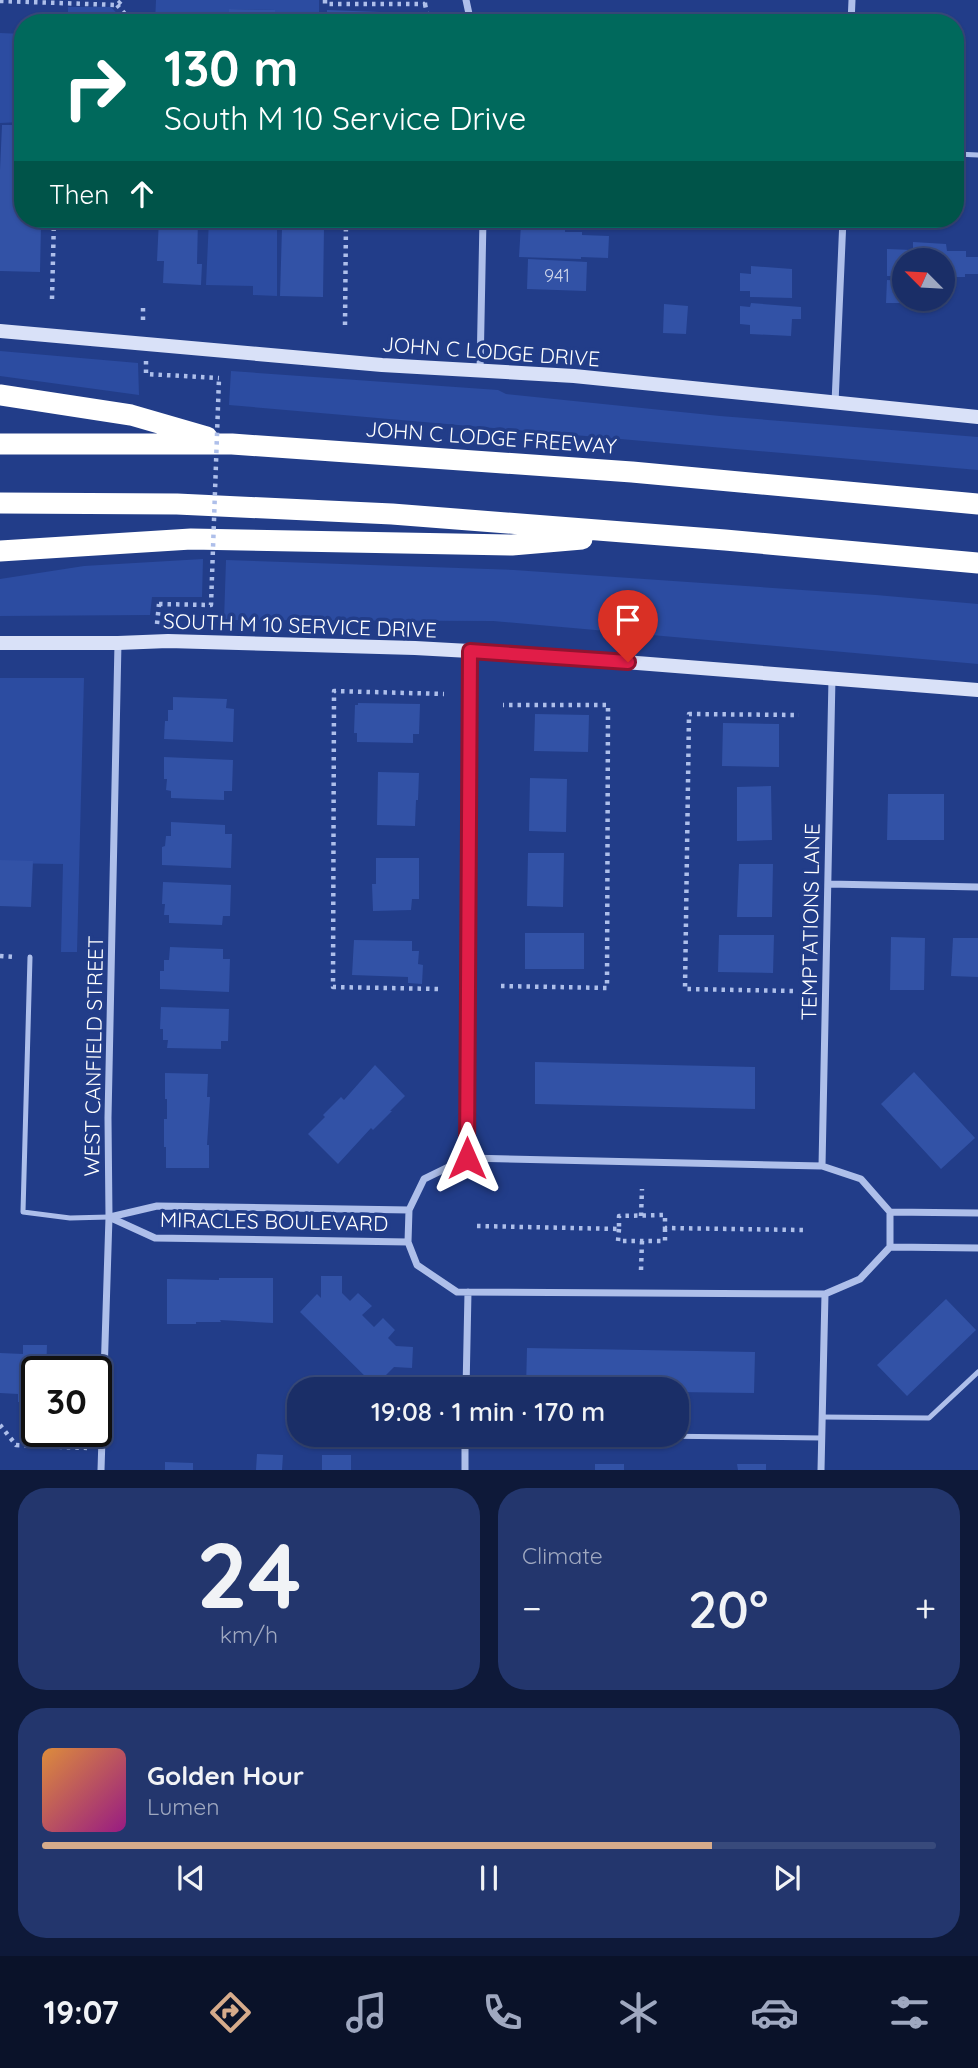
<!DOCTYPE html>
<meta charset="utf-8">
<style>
body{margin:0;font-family:Quicksand,sans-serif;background:#23366d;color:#f1f3f6;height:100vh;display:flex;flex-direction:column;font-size:26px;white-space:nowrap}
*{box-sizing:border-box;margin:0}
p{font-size:23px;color:#9fa8c0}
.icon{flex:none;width:38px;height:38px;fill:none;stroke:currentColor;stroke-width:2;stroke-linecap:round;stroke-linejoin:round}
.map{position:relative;height:1470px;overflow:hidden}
.side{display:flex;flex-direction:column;gap:18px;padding:18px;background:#0e1939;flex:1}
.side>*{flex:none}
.banner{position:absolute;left:14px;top:14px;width:950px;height:214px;border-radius:28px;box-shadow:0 2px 5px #0004,0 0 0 2px #384a7b;background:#00695c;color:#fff;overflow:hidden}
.needle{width:46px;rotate:294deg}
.fabs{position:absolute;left:892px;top:248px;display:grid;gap:14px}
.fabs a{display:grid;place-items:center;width:63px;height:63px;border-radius:50%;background:#1a2e67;box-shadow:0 2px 5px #0004,0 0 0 2px #384a7b;font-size:35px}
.speed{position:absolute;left:21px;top:1356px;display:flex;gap:14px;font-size:35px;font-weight:700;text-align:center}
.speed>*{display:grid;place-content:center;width:91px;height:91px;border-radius:50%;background:#1a2e67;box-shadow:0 2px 5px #0004,0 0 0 2px #384a7b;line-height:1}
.speed .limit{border:4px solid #111;border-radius:10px;background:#fff;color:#111}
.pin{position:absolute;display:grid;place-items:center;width:60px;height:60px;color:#fff;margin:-72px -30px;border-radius:50% 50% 50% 0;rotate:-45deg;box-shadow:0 0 7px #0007}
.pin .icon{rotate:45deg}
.me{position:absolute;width:77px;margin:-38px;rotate:0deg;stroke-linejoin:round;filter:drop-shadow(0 0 5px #0008)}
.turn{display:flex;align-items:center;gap:24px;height:147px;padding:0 35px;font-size:32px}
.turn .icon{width:91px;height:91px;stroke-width:2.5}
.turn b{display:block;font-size:49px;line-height:60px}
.then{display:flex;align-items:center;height:66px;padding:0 35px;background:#0003;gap:14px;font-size:26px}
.big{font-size:52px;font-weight:600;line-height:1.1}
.side .widget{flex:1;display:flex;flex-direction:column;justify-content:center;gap:10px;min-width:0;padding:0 24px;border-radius:28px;background:#23366d}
.side .dial{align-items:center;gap:0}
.dial b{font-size:91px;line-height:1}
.song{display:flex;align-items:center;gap:21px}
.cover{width:84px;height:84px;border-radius:10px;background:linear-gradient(135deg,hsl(30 70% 55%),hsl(310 70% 35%))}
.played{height:7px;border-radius:4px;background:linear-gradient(90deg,#d6ab8b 75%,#384a7b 75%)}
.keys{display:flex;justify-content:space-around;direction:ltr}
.heat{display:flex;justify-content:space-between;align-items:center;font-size:38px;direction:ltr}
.side .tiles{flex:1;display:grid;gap:18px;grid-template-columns:1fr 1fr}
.widget:last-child{grid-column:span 2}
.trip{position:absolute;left:287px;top:1377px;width:402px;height:70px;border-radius:28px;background:#1a2e67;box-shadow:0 2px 5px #0004,0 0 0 2px #384a7b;font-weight:600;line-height:70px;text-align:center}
.dock{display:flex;height:112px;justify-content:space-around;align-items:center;background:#0a1229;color:#9fa8c0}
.dock .icon{width:49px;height:49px}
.dock .selected{color:#d6ab8b}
.dock b{font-size:32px;color:#f1f3f6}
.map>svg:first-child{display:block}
</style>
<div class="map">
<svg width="978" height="1470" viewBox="0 0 978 1470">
<rect width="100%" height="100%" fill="#223d89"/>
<!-- green -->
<path fill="#2c4ca1" d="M156 0H319V18L275 17V10L230 9 229 23H155Z
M68 7H111L126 23H68Z
M0 33 23 34 21 122 0 123Z
M209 219H277V296L253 295V286L206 285Z
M0 351 138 363 139 395 0 376Z
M231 371 498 390 506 394 720 416 978 437V470L229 405Z
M203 559 202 597H152L150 615 0 616V579L84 566Z
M226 560 514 570 876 595 978 604V664L493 621 224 620Z
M0 678H84L77 952H61L63 864 0 863Z"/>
<!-- building -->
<path fill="#3252a6" d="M229 9 275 10V17L319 18V23H229Z
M327 10 381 12 380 17H410V23H327Z
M2 125H23V219H32V224L41 225 40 272 0 271V170Z
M159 219H198L197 264H202L201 285 163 283 164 261H157Z
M277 219H315V226L324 227 323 297 280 296 282 228H277Z
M527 219H569V224L527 222Z
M521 224 565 226V232H582V235L609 236 608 258 581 257V259L519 257Z
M913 242 946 244 947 251H966V257H978V274H965V277H943V261H905V276H887V249L913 250Z
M528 259 587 262 586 291 527 289Z
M751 266 792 269V298L750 297V291H740V273L751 274Z
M887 280 905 281V299H938V303H886Z
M751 303 801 307V319H792L791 336 750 334V325L740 324V306L750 307Z
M664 304 688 306 686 334 663 333Z
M173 697 227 699 226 708 234 709 233 742 164 739 165 721H168V710H173Z
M358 703 420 704 419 734H413V743L357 742V733H354L355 705H358Z
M535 714 589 715 588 752 534 751Z
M723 723 779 724V767L722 766Z
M164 757 233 760 232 791H224V800L171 798V791L166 790 167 779H164Z
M378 772 419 773 418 800H416L415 826 377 825Z
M530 778 567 779 566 832 529 831Z
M771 786 772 840 737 841V787Z
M888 794H944V840H887Z
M171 822 225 825V834H232L231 868 162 865V847L165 846 166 836H171Z
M528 853H564L563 907 527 906Z
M376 858H419V899H412L411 910 373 911 372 884H376Z
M0 860 33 861 31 907 0 906Z
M739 864H773L772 917H737Z
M163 882 231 885 230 916H223L222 925 169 923V915H164L165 904H162Z
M525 933H584V969H525Z
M719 935H774L773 973 718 972Z
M891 937 925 938 924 990H890Z
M953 938H978V977L951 976Z
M354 940 412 941V951H419L418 964 423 965 422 984 408 983V977L352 975Z
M170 947 223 949V959H230L229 992 160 989V971H164V960H169Z
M161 1007 229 1009 228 1041H221V1049L167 1048 168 1040H163V1029H160Z
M535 1062 755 1067V1109L535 1104Z
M375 1065 405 1096 390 1111H392L373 1130 371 1128 338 1164 308 1134 325 1117 323 1115 341 1097 344 1100Z
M914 1072 975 1138 941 1169 881 1104Z
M165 1073 208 1074 207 1097H210L207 1145H209V1168H166V1147H164V1119H167V1099H165Z
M321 1276H342V1293L350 1301 358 1293 372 1306 362 1315 374 1327 383 1318 395 1330 388 1338 396 1346 413 1347 412 1368 394 1367 375 1386 300 1312 317 1294 321 1298Z
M219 1278H273V1323L220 1320 221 1322H196V1324H167V1279L219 1280Z
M946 1299 976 1330 907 1396 877 1365Z
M23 1345H47L46 1372H37V1402H18V1394L0 1393V1353L23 1354Z
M527 1348 755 1352 754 1393 677 1392V1390L526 1388Z
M257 1454 283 1455 282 1470H256Z
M322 1455H351V1470H322Z
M165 1462 193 1463V1470H165Z
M595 1464H624V1470H595Z
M737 1464H766V1470H738Z"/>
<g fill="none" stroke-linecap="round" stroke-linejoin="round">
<!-- path -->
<path stroke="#aebfea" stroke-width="4.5" stroke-dasharray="3.5 5" stroke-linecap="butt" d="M325 0V4H425V0
M0 1 117 5 122 0
M425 4 429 23
M117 5 133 23
M533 21H550L551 23
M52 299 54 219
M143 308V324
M345 325 346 219
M146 361V374L219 378
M157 624 159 604
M0 956 15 957
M501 986 607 988 608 705H503
M438 989 333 987 334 691 444 694
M793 991 685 989 689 714 799 715
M641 1216 642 1189
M477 1226 619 1229V1216L665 1215V1228L803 1230
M619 1229 618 1241H665V1228
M641 1270 642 1241
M0 1425 16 1445 87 1448"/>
<!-- service -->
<path stroke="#aebfea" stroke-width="5" d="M956 154 978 155
M30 957 23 1212 70 1218 109 1217
M822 1417 929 1418 978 1372
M564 1435 822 1438"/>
<!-- minor -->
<path stroke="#aebfea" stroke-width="7" d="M466 0 471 23
M851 23 852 0
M480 371 483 219
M835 403 843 219
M828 884 978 887
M467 1158 822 1166 861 1179 890 1212V1247L860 1279 825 1294 457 1292 417 1265 408 1242 409 1210 424 1179Z
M467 1158 470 651
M822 1166 832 678
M890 1212 978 1213
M109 1217 155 1238 408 1242
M110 1217 157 1206 409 1210
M890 1247 978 1248
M466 1390 468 1292
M101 1470 109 1217 108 1118 118 643
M465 1470V1435
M821 1470 825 1294"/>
<!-- secondary -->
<path stroke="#d9e1f8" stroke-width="14" d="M0 331 382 365 574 376 978 417
M0 643H118L168 641 415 648 523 654 978 690"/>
<!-- motorway -->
<path stroke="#fff" stroke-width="21" d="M0 395 131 415 207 437
M0 444H232L632 472 978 504
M0 503 177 504 392 514 725 540 978 563
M0 551 191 539 512 545 582 539"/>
<!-- path-bridge -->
<path stroke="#aebfea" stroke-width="4.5" stroke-dasharray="3.5 5" stroke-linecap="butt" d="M159 604 211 605 219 378"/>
</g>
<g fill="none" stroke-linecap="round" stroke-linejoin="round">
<!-- route casing -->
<g stroke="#92132f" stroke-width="18">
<path id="route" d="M467 1158 470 651 628 662"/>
</g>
<!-- route -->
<use href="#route" stroke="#e11d48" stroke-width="12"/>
</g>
<g text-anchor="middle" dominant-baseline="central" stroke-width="7" stroke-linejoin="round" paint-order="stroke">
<!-- number labels -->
<g font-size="18" fill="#ccd4e9">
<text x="557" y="275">941</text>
</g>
<!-- street labels -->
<g font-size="21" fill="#fff" stroke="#223d89">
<text transform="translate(491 351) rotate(4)">JOHN C LODGE DRIVE</text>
<text transform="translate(491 437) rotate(4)">JOHN C LODGE FREEWAY</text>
<text transform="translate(300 625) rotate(2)">SOUTH M 10 SERVICE DRIVE</text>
<text transform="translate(810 922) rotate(-89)">TEMPTATIONS LANE</text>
<text transform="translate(93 1056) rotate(-89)">WEST CANFIELD STREET</text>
<text transform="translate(274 1221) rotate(1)">MIRACLES BOULEVARD</text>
</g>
</g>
</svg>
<div class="fabs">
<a><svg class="needle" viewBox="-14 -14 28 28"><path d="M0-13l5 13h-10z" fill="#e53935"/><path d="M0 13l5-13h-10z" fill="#9fa8c0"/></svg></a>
</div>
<div class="speed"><div class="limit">30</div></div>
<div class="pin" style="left:628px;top:662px;background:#d93025"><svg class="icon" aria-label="arrive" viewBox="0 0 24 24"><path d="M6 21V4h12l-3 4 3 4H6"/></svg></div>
<svg class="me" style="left:467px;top:1158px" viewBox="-20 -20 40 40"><path d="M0-17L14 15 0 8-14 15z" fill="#e11d48" stroke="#fff" stroke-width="4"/></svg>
<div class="trip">19:08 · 1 min · 170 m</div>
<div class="banner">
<div class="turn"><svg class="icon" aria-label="right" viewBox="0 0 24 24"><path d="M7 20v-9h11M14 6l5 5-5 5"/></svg><div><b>130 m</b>South M 10 Service Drive</div></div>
<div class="then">Then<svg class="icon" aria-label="ahead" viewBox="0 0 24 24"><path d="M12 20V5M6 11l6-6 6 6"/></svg></div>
</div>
</div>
<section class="side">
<div class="tiles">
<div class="widget dial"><b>24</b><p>km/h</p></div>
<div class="widget"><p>Climate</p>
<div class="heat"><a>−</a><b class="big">20°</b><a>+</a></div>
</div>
<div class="widget">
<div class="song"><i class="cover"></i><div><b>Golden Hour</b><p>Lumen</p></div></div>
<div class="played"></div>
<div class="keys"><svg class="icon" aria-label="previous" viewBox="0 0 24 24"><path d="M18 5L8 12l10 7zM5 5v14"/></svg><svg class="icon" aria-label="pause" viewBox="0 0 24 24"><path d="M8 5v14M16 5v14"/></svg><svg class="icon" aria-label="next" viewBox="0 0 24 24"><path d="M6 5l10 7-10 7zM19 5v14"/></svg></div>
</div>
</div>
</section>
<nav class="dock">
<b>19:07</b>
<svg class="icon selected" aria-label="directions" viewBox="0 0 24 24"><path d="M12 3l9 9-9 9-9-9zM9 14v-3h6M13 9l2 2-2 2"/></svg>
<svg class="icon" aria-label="music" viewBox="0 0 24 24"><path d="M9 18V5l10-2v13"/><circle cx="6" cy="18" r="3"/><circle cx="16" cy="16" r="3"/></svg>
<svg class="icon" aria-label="phone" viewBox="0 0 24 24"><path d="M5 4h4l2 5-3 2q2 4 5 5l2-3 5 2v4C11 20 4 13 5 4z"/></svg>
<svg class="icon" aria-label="climate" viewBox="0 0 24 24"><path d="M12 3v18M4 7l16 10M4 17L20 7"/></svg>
<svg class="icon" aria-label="car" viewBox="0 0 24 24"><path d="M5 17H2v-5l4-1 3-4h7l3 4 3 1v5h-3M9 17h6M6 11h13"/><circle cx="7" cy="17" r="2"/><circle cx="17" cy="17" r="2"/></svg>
<svg class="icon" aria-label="filters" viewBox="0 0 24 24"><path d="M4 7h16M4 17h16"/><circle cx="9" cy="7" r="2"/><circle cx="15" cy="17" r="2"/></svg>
</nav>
